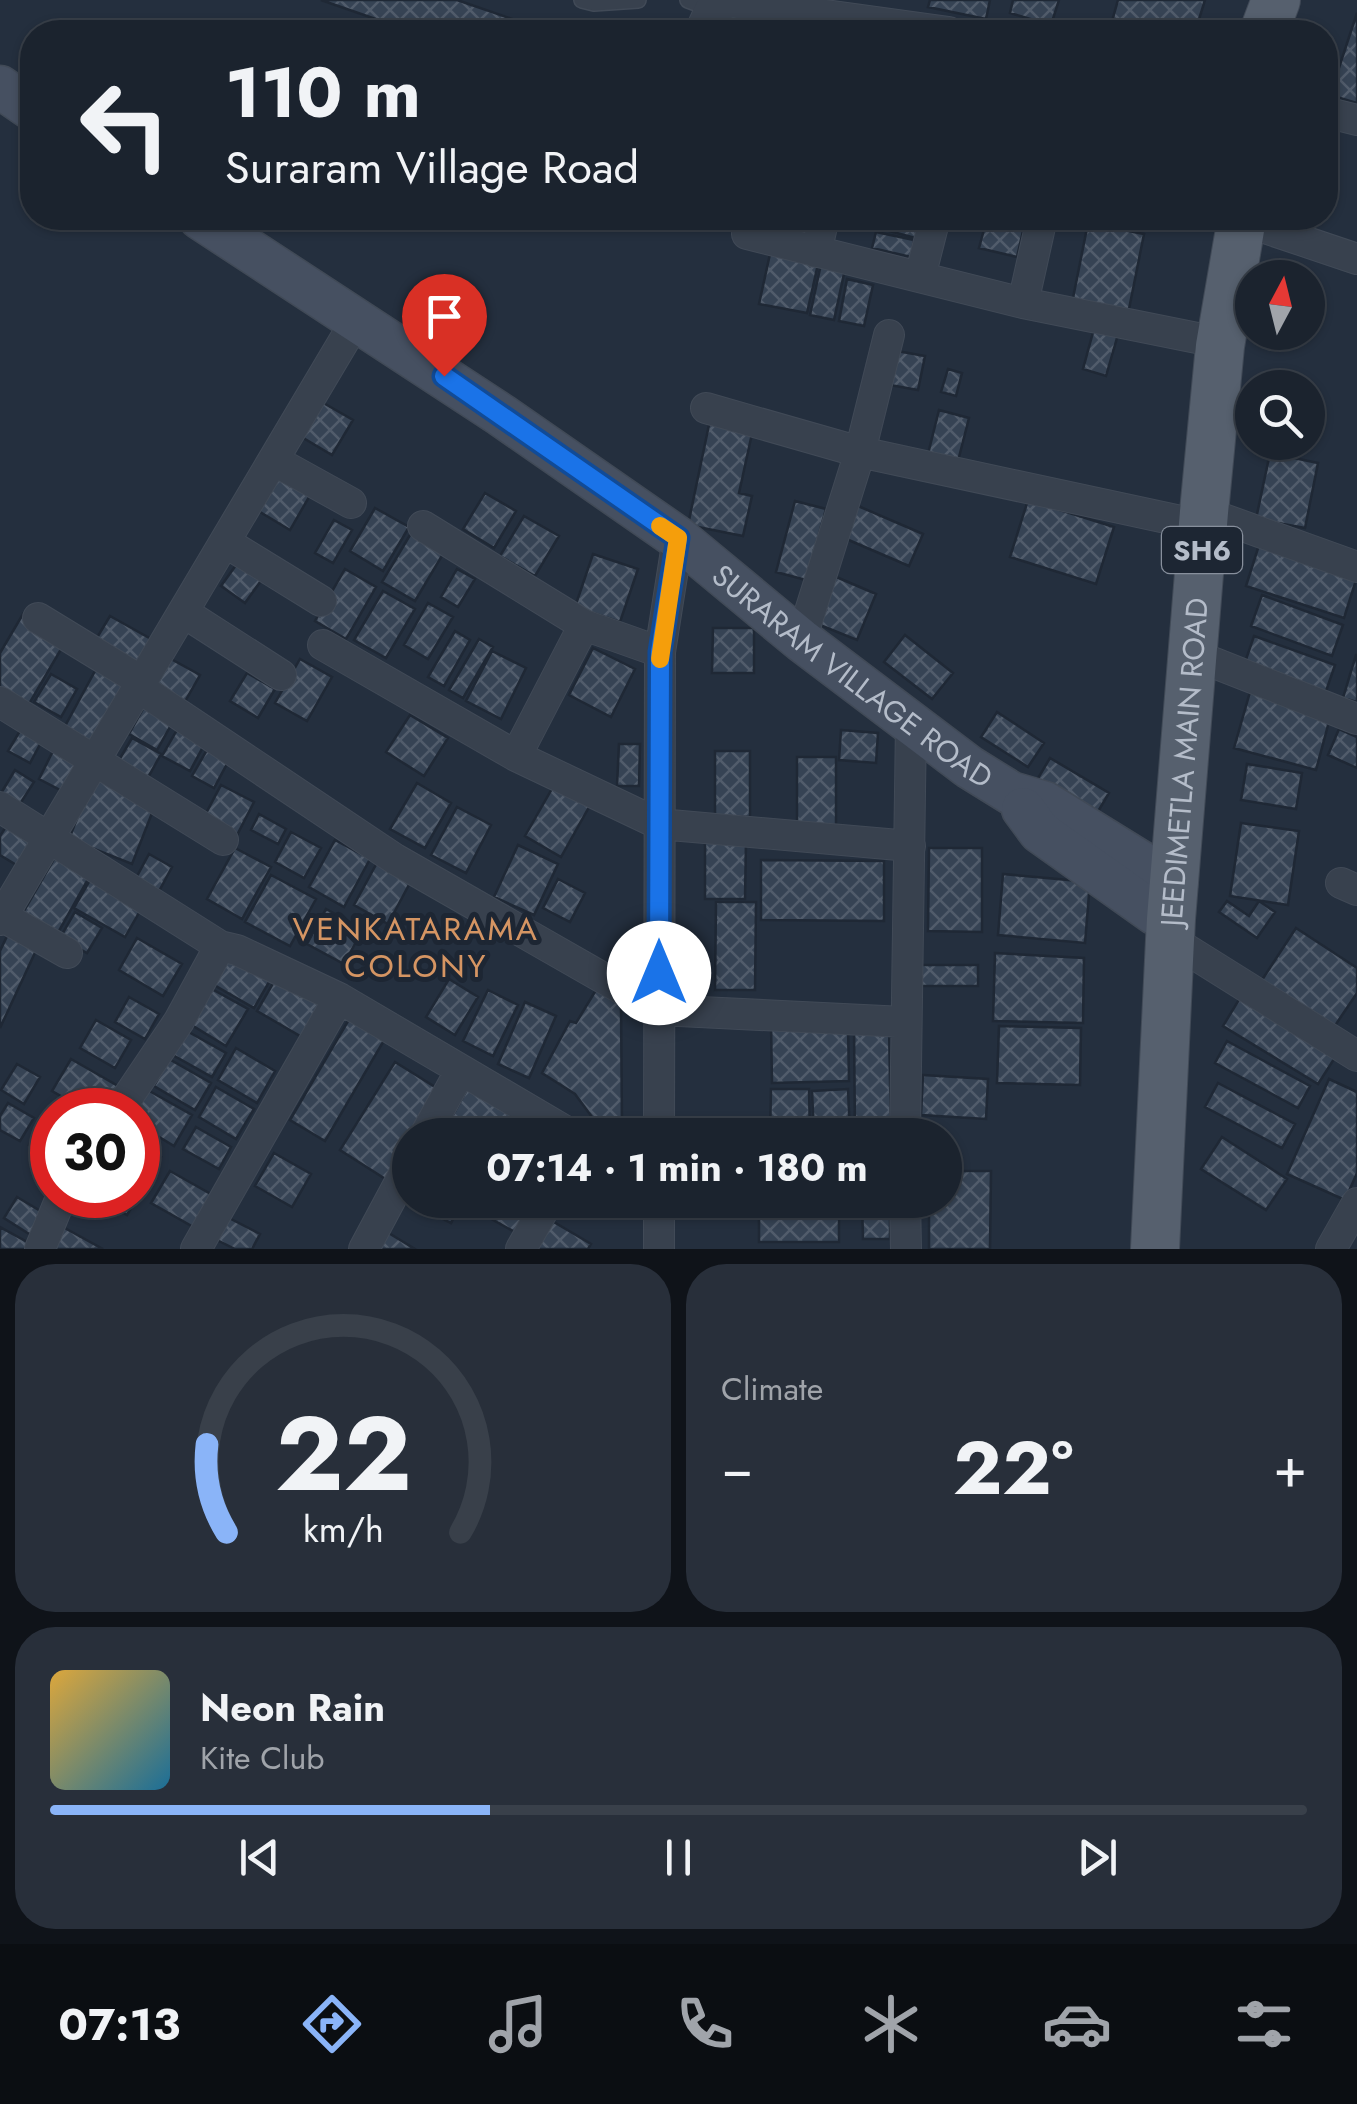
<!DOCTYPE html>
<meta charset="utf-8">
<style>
body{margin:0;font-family:Jost,sans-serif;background:#282f3a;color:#f1f3f6;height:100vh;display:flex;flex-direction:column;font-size:38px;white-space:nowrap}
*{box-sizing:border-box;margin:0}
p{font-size:32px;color:#a0a4aa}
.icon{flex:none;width:55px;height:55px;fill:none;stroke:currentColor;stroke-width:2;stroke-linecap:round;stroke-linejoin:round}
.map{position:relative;height:1249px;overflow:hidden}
.sheet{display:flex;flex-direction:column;gap:15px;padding:15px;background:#0f1319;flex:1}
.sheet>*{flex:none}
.guide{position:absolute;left:20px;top:20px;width:1318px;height:210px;border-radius:40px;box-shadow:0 2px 8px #0004,0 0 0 2px #39404a;background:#1b232e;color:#f1f3f6;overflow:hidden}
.needle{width:65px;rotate:7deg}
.buttons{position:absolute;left:1235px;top:260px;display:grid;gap:20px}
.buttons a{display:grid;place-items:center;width:90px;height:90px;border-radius:50%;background:#1b232e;box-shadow:0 2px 8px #0004,0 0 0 2px #39404a;font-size:50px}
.speed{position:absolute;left:30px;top:1088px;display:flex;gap:20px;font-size:50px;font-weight:700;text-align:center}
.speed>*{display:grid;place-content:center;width:130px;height:130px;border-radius:50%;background:#1b232e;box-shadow:0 2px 8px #0004,0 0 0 2px #39404a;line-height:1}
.speed .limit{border:15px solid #d22;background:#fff;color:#111}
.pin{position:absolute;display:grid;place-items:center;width:85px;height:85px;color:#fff;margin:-102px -42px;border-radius:50% 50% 50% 0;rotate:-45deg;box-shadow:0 0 10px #0007}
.pin .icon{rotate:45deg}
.me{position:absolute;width:110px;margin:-55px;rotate:0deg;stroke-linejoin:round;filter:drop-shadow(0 0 8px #0008)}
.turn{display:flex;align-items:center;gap:35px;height:210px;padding:0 40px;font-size:45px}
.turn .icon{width:130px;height:130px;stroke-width:2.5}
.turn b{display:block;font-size:70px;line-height:85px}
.big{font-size:75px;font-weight:700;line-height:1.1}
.sheet .card{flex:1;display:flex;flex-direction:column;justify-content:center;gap:15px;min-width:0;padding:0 35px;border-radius:40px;background:#282f3a}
.sheet .dial{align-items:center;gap:0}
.dial svg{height:260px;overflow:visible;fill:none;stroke:#39404a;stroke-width:7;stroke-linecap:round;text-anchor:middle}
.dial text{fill:#f1f3f6;stroke:none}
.song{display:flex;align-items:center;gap:30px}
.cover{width:120px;height:120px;border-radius:15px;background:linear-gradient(135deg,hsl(40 70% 55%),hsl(200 70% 35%))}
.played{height:10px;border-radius:5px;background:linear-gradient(90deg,#8ab4f8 35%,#39404a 35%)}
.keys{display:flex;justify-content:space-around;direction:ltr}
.heat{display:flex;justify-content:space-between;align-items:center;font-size:55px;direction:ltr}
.sheet .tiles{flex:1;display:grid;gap:15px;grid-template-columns:1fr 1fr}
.card:last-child{grid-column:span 2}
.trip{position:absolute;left:392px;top:1118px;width:570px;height:100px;border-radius:50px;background:#1b232e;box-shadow:0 2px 8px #0004,0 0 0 2px #39404a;font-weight:700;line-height:100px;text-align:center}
.tab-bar{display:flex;height:160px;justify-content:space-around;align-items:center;background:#0b0e12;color:#a0a4aa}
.tab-bar .icon{width:70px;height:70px}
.tab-bar .selected{color:#8ab4f8}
.tab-bar b{font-size:45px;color:#f1f3f6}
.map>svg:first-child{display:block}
</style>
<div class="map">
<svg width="1357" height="1249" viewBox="0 0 1357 1249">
<defs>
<pattern id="building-cross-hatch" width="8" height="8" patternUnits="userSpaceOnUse" patternTransform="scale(2.5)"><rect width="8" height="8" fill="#364354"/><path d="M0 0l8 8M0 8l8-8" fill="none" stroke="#515c6b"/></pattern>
</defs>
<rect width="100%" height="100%" fill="#242f3e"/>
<!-- building -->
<path fill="url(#building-cross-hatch)" stroke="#1f2835" stroke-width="2.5" d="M321 0H457L550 32H413Z
M930 0H990L986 19 928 7Z
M1013 0H1059L1051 25 1010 13Z
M1118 0H1205L1195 32H1109Z
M1357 13V103L1330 95Z
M769 218H814L808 244 766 235Z
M881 218H925L919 239 878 228Z
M986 222 1023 231 1017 257 979 248Z
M1088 223 1144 234 1127 319 1071 308Z
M876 232 914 240 911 257 872 248Z
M770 254 818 264 807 313 759 304Z
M821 264 845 269 834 320 810 315Z
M847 279 873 285 864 326 839 321Z
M1095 325 1119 331 1106 376 1083 369Z
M897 351 925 356 918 390 890 385Z
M948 369 962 373 956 396 941 392Z
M320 401 353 420 332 455 300 436Z
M939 410 969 418 958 461 928 454Z
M710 420 753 429 739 493 752 496 743 536 688 525Z
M1270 453 1318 463 1305 528 1256 519Z
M278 470 313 490 290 530 255 509Z
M485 493 516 511 494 548 463 529Z
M1028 500 1114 527 1096 584 1010 557Z
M795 501 826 509 806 580 776 572Z
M858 506 923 534 909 566 844 538Z
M375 508 409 527 383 571 350 551Z
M524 516 559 536 535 576 500 556Z
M334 520 352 530 333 563 315 553Z
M413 530 446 549 415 601 382 582Z
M1259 545 1357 577 1344 618 1246 586Z
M593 554 638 569 620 622 575 607Z
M239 561 263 578 245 603 221 586Z
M345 569 376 587 346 639 315 621Z
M457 569 475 579 458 607 441 597Z
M834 576 876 594 857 640 815 623Z
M383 591 415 609 386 658 354 640Z
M1262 595 1343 625 1332 656 1251 626Z
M428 603 453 617 428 659 404 645Z
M23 614 67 639 29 704 0 687V653Z
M110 616 151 639 133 670 92 646Z
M713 628H754V673H712Z
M455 631 470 640 444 686 428 677Z
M905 635 953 673 932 699 884 662Z
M1254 636 1335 665 1323 700 1242 671Z
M479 639 493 647 463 698 449 690Z
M593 648 635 669 611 717 569 695Z
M492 651 526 668 501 719 466 701Z
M1356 655H1357V702L1343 698Z
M171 659 200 675 183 705 154 689Z
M300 659 332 677 307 721 275 703Z
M101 660 131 676 94 745 64 728Z
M247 673 275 689 258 718 230 701Z
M51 674 77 689 61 717 34 702Z
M1250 692 1331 714 1316 770 1234 748Z
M148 700 176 716 157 750 129 734Z
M997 712 1044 743 1028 767 981 737Z
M410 715 448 738 424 776 386 752Z
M24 724 45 735 30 763 8 751Z
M1339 729 1357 737V768L1328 755Z
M177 730 204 745 190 771 162 756Z
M841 730 878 733 876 763 839 760Z
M132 738 161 754 145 783 115 767Z
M619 744H640L639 786H617Z
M207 750 228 762 214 788 192 776Z
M53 751 85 766 70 795 39 779Z
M715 751H750V817L715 816Z
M797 757H836V825L797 824Z
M1050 758 1109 793 1093 820 1034 785Z
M1247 764 1302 773 1296 809 1241 800Z
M15 770 34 782 18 807 0 795Z
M93 778 156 803 132 864 69 839Z
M417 783 451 803 425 848 390 829Z
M221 785 254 802 235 839 202 821Z
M553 787 589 807 561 857 525 836Z
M457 807 491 825 466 873 431 855Z
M259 814 286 829 278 844 251 830Z
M11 819 42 837 23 869 0 855V836Z
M1241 823 1299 831 1288 905 1230 896Z
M291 832 321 848 304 878 275 862Z
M335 840 370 859 344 907 309 887Z
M705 840H746L745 899H705Z
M518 845 558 864 534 915 494 897Z
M235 848 271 867 242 919 207 899Z
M929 848H982V932L928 931Z
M58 852 92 872 56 936 21 916Z
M149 854 172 867 158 893 135 880Z
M761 860 884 861V921L761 920Z
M378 861 412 879 388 924 354 905Z
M1003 874 1090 882 1085 943 998 935Z
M93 875 144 904 125 937 74 908Z
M271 875 316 899 290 946 245 922Z
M558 879 585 893 570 922 543 908Z
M1227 901 1249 916 1259 901 1275 912 1257 938 1219 912Z
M716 902H756L755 990H715Z
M326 909 363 929 344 964 307 944Z
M75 912 102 928 87 953 60 938Z
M1296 928 1357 968V993L1334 1027 1262 980Z
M10 930 39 944 0 1028V951Z
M137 938 182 964 163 996 119 970Z
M228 949 273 975 254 1008 209 982Z
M995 953 1084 958 1083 1023 993 1021Z
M915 965H978V986H915Z
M279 973 329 1002 307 1040 257 1011Z
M449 979 478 997 455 1035 426 1017Z
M210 988 248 1009 226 1046 190 1024Z
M488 990 518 1005 493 1056 463 1041Z
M596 990 621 1003 622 1130 592 1117 575 1094 542 1073 570 1021 576 1023Z
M129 997 159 1014 145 1039 115 1022Z
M1240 998 1336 1056 1318 1084 1223 1026Z
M525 1002 556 1016 529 1078 498 1064Z
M351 1016 386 1037 325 1141 290 1120Z
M96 1020 131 1040 115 1068 80 1048Z
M771 1022 848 1025 849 1081 772 1083Z
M854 1025H889L891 1135H855Z
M999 1026 1081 1028 1080 1085 997 1083Z
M185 1030 226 1053 212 1077 171 1054Z
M1227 1041 1310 1086 1298 1108 1215 1063Z
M236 1048 275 1071 257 1103 218 1080Z
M71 1059 118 1086 104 1110H86L52 1091Z
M169 1059 211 1083 195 1110 154 1086Z
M395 1062 443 1092 415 1135H410V1143L387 1180 340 1150Z
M17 1064 40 1077 24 1104 1 1090Z
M923 1075 988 1079 986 1119 921 1115Z
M1329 1079 1357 1092V1173L1345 1200 1287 1174Z
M1218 1083 1295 1124 1282 1148 1205 1107Z
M469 1086 514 1111 500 1135H442Z
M216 1087 254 1109 236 1139 199 1117Z
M144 1088 192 1115 174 1146 138 1124V1110H131Z
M771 1089H809L810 1135H770Z
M848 1089 850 1135H814L812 1091Z
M8 1103 34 1118 20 1141 0 1130V1116Z
M518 1114 556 1135H507Z
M43 1121 52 1127V1159L29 1145Z
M196 1127 231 1147 219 1169 183 1149Z
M1222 1137 1287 1179 1266 1210 1201 1169Z
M138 1144 161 1157 127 1215 92 1195H138Z
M274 1153 311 1174 292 1207 255 1186Z
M170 1171 216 1197 197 1229 151 1203Z
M945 1171H991L990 1249H929V1200H945Z
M410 1183V1200H463L451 1223 402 1198Z
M17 1197 47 1215 34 1237 4 1218Z
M471 1200H542L522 1236 468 1206Z
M759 1200H839V1242H759Z
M862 1200H890V1239H863Z
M229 1218 260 1234 252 1249H235L217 1240Z
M547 1218 591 1244 588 1249H529Z
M61 1226 103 1249H48Z
M0 1227 29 1243 26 1249H0Z
M382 1229 415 1249H369Z"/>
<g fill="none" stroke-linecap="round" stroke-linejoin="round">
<!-- lane casing -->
<g stroke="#414a57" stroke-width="18">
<path id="lane" d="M582 0 594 3 638 0
M688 0 712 9"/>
</g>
<!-- street casing -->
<g stroke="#414a57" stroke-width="32">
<path id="street" d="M700 32 709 12 730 2 949 32
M1325 112 1357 120
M1241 220 1357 259
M747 234 1023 303 1202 339
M816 252 824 218
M920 277 935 218
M1023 303 1042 218
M889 335 860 452 1185 522
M706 408 860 452 801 640
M275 461 351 503
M1204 512 1357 567
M423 526 584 625 660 652
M225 542 321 601
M183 612 281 675
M38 618 141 681
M323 645 516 756 659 824 910 846
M1194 655 1357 719
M138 687 395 859 659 1010 904 1022
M0 702 223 840
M516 756 584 625
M0 807 220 946
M1341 883 1357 890
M0 915 67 953
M0 920 357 319
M1170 939 1357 1056
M119 1110 179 1021 220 946 237 950 339 998 572 1135
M425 1135 461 1070
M659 1135 660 652 678 538
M905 1135 911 723
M905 1200 906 1249
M40 1249 62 1195
M196 1249 339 998
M364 1249 410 1163
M521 1249 549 1200
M659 1249V1200
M1331 1249 1357 1203"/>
</g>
<!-- secondary casing -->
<g stroke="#414a57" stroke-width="45">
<g id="secondary">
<path d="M0 87 32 109"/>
<path id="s1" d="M200 218 501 415 678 538 801 640 969 767 1011 793 1045 803 1176 884"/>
<path d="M1023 809 1040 832 1154 913 1171 919"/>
</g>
</g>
<!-- primary casing -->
<g stroke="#414a57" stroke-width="50">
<g id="primary">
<path d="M1264 32 1276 0"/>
<path id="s2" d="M1155 1249 1171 919 1204 512 1220 346 1242 218"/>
</g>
</g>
<!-- lane -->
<use href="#lane" stroke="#38414e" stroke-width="15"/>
<!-- street -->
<use href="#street" stroke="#38414e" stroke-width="30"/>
<!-- secondary -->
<use href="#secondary" stroke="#465061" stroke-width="42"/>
<!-- primary -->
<use href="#primary" stroke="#56606e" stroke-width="48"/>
</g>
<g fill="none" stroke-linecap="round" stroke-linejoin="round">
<!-- route casing -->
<g stroke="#114b97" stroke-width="25">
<path id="route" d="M444 376 678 538 660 652 659 973"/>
</g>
<!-- route -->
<use href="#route" stroke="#1a73e8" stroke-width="18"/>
<!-- slow -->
<path stroke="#f59e0b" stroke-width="18" d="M660 526 678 538 660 659"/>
</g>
<g text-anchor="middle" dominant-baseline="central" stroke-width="10" stroke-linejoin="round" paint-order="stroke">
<!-- shield labels -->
<rect fill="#1d2633" stroke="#878f9c" stroke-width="2.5" x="1162" y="527" width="80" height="46" rx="8"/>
<g font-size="28" font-weight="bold" fill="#b4bcc9">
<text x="1202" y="550">SH6</text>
</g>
<!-- street labels -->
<g font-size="30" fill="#b4bcc9" stroke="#1d2633">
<text stroke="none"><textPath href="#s1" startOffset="798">SURARAM VILLAGE ROAD</textPath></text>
<text stroke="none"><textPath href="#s2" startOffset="488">JEEDIMETLA MAIN ROAD</textPath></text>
</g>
<!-- neighbourhood labels -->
<g font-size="32" letter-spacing="2.5" fill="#d59563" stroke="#1d2633">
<text x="416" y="929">VENKATARAMA<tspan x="416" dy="37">COLONY</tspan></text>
</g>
</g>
</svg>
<div class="buttons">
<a><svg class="needle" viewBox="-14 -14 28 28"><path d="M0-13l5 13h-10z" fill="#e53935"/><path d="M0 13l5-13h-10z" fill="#a0a4aa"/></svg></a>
<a><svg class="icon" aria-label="search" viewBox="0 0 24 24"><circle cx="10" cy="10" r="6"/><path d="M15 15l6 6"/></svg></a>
</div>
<div class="speed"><div class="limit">30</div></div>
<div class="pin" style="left:444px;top:376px;background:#d93025"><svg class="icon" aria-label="arrive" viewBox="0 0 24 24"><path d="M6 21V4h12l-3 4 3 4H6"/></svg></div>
<svg class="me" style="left:659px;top:973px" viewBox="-20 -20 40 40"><circle r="19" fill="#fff"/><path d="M0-13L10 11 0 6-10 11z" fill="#1a73e8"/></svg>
<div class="trip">07:14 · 1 min · 180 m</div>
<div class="guide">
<div class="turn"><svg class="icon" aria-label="left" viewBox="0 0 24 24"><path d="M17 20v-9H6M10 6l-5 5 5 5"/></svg><div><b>110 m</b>Suraram Village Road</div></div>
</div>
</div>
<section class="sheet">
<div class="tiles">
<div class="card dial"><svg viewBox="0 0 100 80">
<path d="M14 69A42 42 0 1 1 86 69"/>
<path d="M14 69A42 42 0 0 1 8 42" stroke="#8ab4f8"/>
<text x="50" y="56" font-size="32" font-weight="700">22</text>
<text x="50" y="72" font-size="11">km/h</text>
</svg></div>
<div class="card"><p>Climate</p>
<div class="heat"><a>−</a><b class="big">22°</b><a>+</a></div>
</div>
<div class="card">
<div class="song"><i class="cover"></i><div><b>Neon Rain</b><p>Kite Club</p></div></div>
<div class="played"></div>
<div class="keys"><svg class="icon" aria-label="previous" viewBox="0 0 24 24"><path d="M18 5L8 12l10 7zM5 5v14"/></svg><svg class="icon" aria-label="pause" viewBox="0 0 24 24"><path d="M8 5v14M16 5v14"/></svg><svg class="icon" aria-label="next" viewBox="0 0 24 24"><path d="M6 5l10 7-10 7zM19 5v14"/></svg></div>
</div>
</div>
</section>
<nav class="tab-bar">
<b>07:13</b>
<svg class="icon selected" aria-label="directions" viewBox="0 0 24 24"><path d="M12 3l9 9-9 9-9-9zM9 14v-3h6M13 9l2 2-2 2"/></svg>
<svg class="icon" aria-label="music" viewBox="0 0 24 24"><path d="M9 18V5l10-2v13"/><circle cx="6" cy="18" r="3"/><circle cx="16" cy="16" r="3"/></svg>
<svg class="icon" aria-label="phone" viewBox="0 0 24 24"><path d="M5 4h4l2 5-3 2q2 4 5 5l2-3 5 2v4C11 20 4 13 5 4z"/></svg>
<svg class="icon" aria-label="climate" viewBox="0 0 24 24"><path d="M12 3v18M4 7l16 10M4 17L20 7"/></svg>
<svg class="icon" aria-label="car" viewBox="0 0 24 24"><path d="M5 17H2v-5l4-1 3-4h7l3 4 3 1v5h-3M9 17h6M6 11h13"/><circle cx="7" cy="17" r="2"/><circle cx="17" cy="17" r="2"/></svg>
<svg class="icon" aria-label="filters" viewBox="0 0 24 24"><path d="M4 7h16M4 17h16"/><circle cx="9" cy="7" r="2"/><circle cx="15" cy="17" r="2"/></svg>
</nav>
